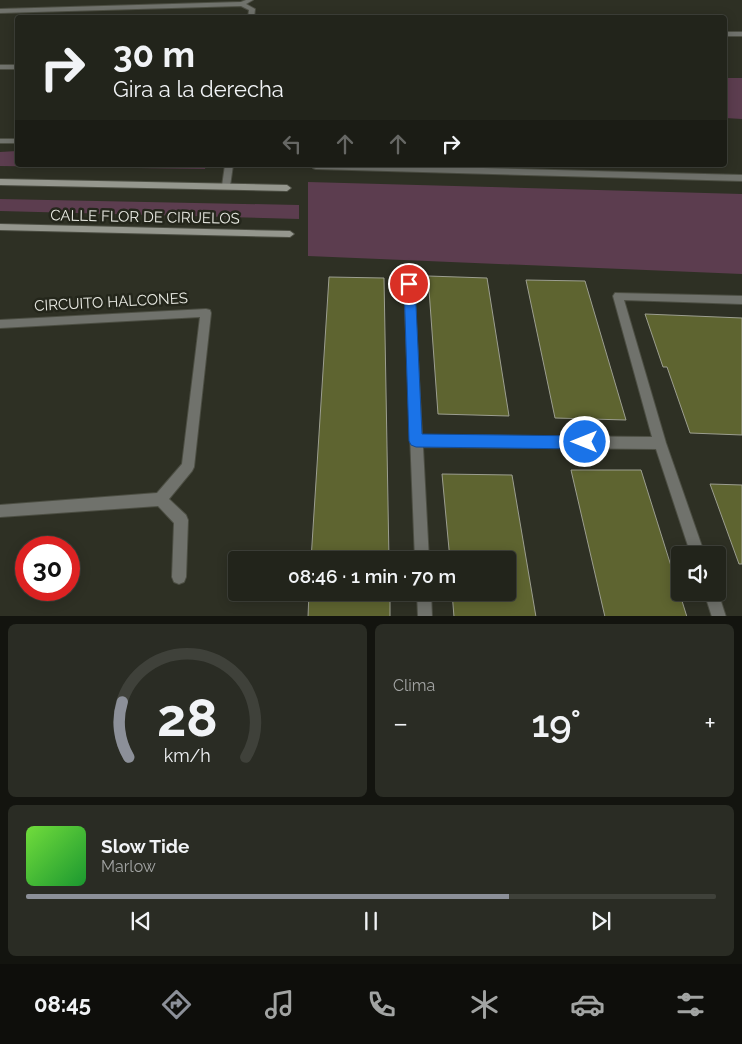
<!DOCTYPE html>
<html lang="es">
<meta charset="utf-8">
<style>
body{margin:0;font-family:Raleway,sans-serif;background:#2a2c24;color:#f1f3f6;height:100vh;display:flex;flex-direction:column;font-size:19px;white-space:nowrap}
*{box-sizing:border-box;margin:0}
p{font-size:16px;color:#a2a4a3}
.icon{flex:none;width:28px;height:28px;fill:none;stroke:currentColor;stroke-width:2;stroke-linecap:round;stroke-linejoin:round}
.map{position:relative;height:616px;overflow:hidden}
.details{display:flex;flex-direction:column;gap:8px;padding:8px;background:#13140f;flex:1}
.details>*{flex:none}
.top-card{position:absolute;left:15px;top:15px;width:712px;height:152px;border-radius:5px;box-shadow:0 2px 12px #0003,0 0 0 1px #3f413a;background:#22241b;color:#f1f3f6;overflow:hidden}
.controls{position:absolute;left:671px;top:546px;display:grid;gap:10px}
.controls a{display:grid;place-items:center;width:55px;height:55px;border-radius:5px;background:#22241b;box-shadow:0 2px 12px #0003,0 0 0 1px #3f413a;font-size:25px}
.speed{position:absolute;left:15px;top:536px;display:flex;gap:10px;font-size:25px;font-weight:700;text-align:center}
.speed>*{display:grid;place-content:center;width:65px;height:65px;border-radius:50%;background:#22241b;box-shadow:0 2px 12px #0003,0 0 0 1px #3f413a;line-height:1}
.speed .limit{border:8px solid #d22;background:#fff;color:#111}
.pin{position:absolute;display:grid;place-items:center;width:42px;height:42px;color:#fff;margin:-21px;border:2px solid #fff;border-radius:50%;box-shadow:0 1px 5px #0007}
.me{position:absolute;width:55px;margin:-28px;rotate:270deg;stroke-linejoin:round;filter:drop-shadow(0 0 4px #0008)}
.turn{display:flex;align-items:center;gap:18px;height:105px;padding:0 15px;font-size:22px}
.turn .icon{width:65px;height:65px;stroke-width:2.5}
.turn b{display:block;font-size:35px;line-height:42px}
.lanes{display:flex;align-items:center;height:48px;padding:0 15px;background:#0003;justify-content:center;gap:25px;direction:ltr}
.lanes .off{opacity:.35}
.big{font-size:38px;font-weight:600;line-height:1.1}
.details .widget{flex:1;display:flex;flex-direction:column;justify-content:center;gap:8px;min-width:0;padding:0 18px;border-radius:8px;background:#2a2c24}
.details .dial{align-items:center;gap:0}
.dial svg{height:130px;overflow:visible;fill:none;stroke:#3f413a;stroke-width:7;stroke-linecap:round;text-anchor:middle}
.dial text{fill:#f1f3f6;stroke:none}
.song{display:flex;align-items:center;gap:15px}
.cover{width:60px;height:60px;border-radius:8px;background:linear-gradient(135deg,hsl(100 70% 55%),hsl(130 70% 35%))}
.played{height:5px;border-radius:2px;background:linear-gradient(90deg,#8c9099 70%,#3f413a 70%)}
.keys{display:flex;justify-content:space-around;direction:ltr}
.heat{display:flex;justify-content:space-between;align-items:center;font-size:28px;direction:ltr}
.details .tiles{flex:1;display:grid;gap:8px;grid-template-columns:1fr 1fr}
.widget:last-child{grid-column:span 2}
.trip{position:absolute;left:228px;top:551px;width:288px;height:50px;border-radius:5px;background:#22241b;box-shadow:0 2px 12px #0003,0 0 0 1px #3f413a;font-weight:600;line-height:50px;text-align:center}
.menu{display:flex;height:80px;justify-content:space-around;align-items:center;background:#0e0e0b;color:#a2a4a3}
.menu .icon{width:35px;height:35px}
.menu .active{color:#8c9099}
.menu b{font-size:22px;color:#f1f3f6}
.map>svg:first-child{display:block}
</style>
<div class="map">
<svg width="742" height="617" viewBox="0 0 742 617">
<rect width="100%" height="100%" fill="#2e3024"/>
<!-- green -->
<path fill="#5c3d4f" d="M725 78H742V119L725 118Z
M17 151 18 165H206L205 169 0 166V152Z
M308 182 742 194V274L308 256Z
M0 199 299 205V219L0 211Z"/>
<!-- building -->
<path fill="#5e6430" stroke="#9c9e90" d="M428 276 487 278 509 416 438 414Z
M329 277 384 278 389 560H311Z
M526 280 585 281 626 420 555 418Z
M645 314 742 318V435L690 433 667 367H663Z
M571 470H641L687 617H605Z
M442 474 512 475 536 617H454L452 592H506V560H450Z
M710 484 742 485V564H739Z
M309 592H390V617H308Z"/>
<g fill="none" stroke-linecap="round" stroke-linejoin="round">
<!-- minor casing -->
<g stroke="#4c4e43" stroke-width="2">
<path id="minor" d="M246 0H253L246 4 255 9 254 18H248L249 10 241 6 0 13V9L241 2Z
M725 32H742V36H725Z
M0 65H18V69H0Z
M0 139H18V143H0Z
M225 165H233L230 186 226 189 222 186Z
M313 165H374L742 175V181L316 169 313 168Z
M409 280 414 284 422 435 652 437 613 296 615 293 742 296V304L624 300 666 443 705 555H691L656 449 423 447 429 560H415L404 284Z
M206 309 210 310 211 313 194 467 192 471 169 499 186 515 188 520 186 577 184 582 179 584 174 582 172 577 174 523 158 506 0 517V505L157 493 182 464 200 317 0 328V320Z
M718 591V592L726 617H712L704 592H718Z
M417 592H431L432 617H418Z"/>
</g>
<!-- secondary casing -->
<g stroke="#4c4e43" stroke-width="2">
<path id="secondary" d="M0 179 287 185 291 188 287 191 0 185Z
M0 224 290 231 294 234 290 237 0 230Z"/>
</g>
<!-- minor -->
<use href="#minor" fill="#70726c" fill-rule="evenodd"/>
<!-- secondary -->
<use href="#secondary" fill="#95978e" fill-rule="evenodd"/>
</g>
<!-- route -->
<path fill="#1a73e8" stroke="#114b97" d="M409 279 415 284 422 434 585 436 590 438 592 442 590 447 585 449 416 447 411 445 409 441 404 284Z"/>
<g text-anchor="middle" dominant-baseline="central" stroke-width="5" stroke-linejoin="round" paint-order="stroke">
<!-- street labels -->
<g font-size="15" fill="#e9eae3" stroke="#24261b">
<text transform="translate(145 217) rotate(1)">CALLE FLOR DE CIRUELOS</text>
<text transform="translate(111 302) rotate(-3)">CIRCUITO HALCONES</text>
</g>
</g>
</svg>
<div class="controls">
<a><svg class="icon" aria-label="sound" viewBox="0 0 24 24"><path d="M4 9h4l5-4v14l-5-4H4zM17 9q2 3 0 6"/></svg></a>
</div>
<div class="speed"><div class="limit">30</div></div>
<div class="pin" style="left:409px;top:284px;background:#d93025"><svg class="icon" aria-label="arrive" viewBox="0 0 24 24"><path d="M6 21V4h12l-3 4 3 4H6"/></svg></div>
<svg class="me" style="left:585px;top:442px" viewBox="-20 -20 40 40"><circle r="17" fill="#1a73e8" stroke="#fff" stroke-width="3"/><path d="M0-11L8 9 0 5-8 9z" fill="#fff"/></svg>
<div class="trip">08:46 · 1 min · 70 m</div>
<div class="top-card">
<div class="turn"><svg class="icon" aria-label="right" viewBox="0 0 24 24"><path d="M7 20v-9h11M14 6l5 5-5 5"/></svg><div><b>30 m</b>Gira a la derecha</div></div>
<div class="lanes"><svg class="icon off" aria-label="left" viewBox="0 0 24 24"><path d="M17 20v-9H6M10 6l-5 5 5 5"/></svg><svg class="icon off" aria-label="ahead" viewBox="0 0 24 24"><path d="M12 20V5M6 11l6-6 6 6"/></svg><svg class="icon off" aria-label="ahead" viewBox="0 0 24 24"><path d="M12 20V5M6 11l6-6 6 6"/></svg><svg class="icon" aria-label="right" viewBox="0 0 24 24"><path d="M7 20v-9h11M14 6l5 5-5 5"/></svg></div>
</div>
</div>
<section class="details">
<div class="tiles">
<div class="widget dial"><svg viewBox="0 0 100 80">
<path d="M14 69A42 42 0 1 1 86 69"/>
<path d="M14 69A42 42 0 0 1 10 35" stroke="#8c9099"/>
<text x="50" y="56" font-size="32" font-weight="700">28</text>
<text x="50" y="72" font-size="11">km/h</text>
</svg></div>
<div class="widget"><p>Clima</p>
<div class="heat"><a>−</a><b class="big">19°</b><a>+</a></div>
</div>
<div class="widget">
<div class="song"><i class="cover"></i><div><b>Slow Tide</b><p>Marlow</p></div></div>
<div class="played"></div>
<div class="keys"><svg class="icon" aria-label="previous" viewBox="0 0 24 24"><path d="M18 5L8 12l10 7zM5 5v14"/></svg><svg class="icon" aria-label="pause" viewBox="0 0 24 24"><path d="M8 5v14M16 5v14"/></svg><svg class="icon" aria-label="next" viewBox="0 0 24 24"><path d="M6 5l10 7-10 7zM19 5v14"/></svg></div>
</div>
</div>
</section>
<nav class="menu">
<b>08:45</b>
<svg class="icon active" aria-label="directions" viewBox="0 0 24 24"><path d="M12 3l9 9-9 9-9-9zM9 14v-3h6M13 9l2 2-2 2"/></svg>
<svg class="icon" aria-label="music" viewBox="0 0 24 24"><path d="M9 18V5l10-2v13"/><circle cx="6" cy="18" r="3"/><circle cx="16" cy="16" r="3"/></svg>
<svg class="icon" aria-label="phone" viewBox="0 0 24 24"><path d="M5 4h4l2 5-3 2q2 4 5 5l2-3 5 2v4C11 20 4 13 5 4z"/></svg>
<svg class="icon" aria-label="climate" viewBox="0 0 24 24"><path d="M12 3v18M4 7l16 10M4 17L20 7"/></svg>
<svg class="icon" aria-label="car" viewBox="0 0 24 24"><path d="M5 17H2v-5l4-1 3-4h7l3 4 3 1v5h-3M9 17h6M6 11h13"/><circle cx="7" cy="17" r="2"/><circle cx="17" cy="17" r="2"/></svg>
<svg class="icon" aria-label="filters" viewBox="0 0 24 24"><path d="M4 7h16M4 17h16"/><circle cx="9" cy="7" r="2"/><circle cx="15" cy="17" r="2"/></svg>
</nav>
